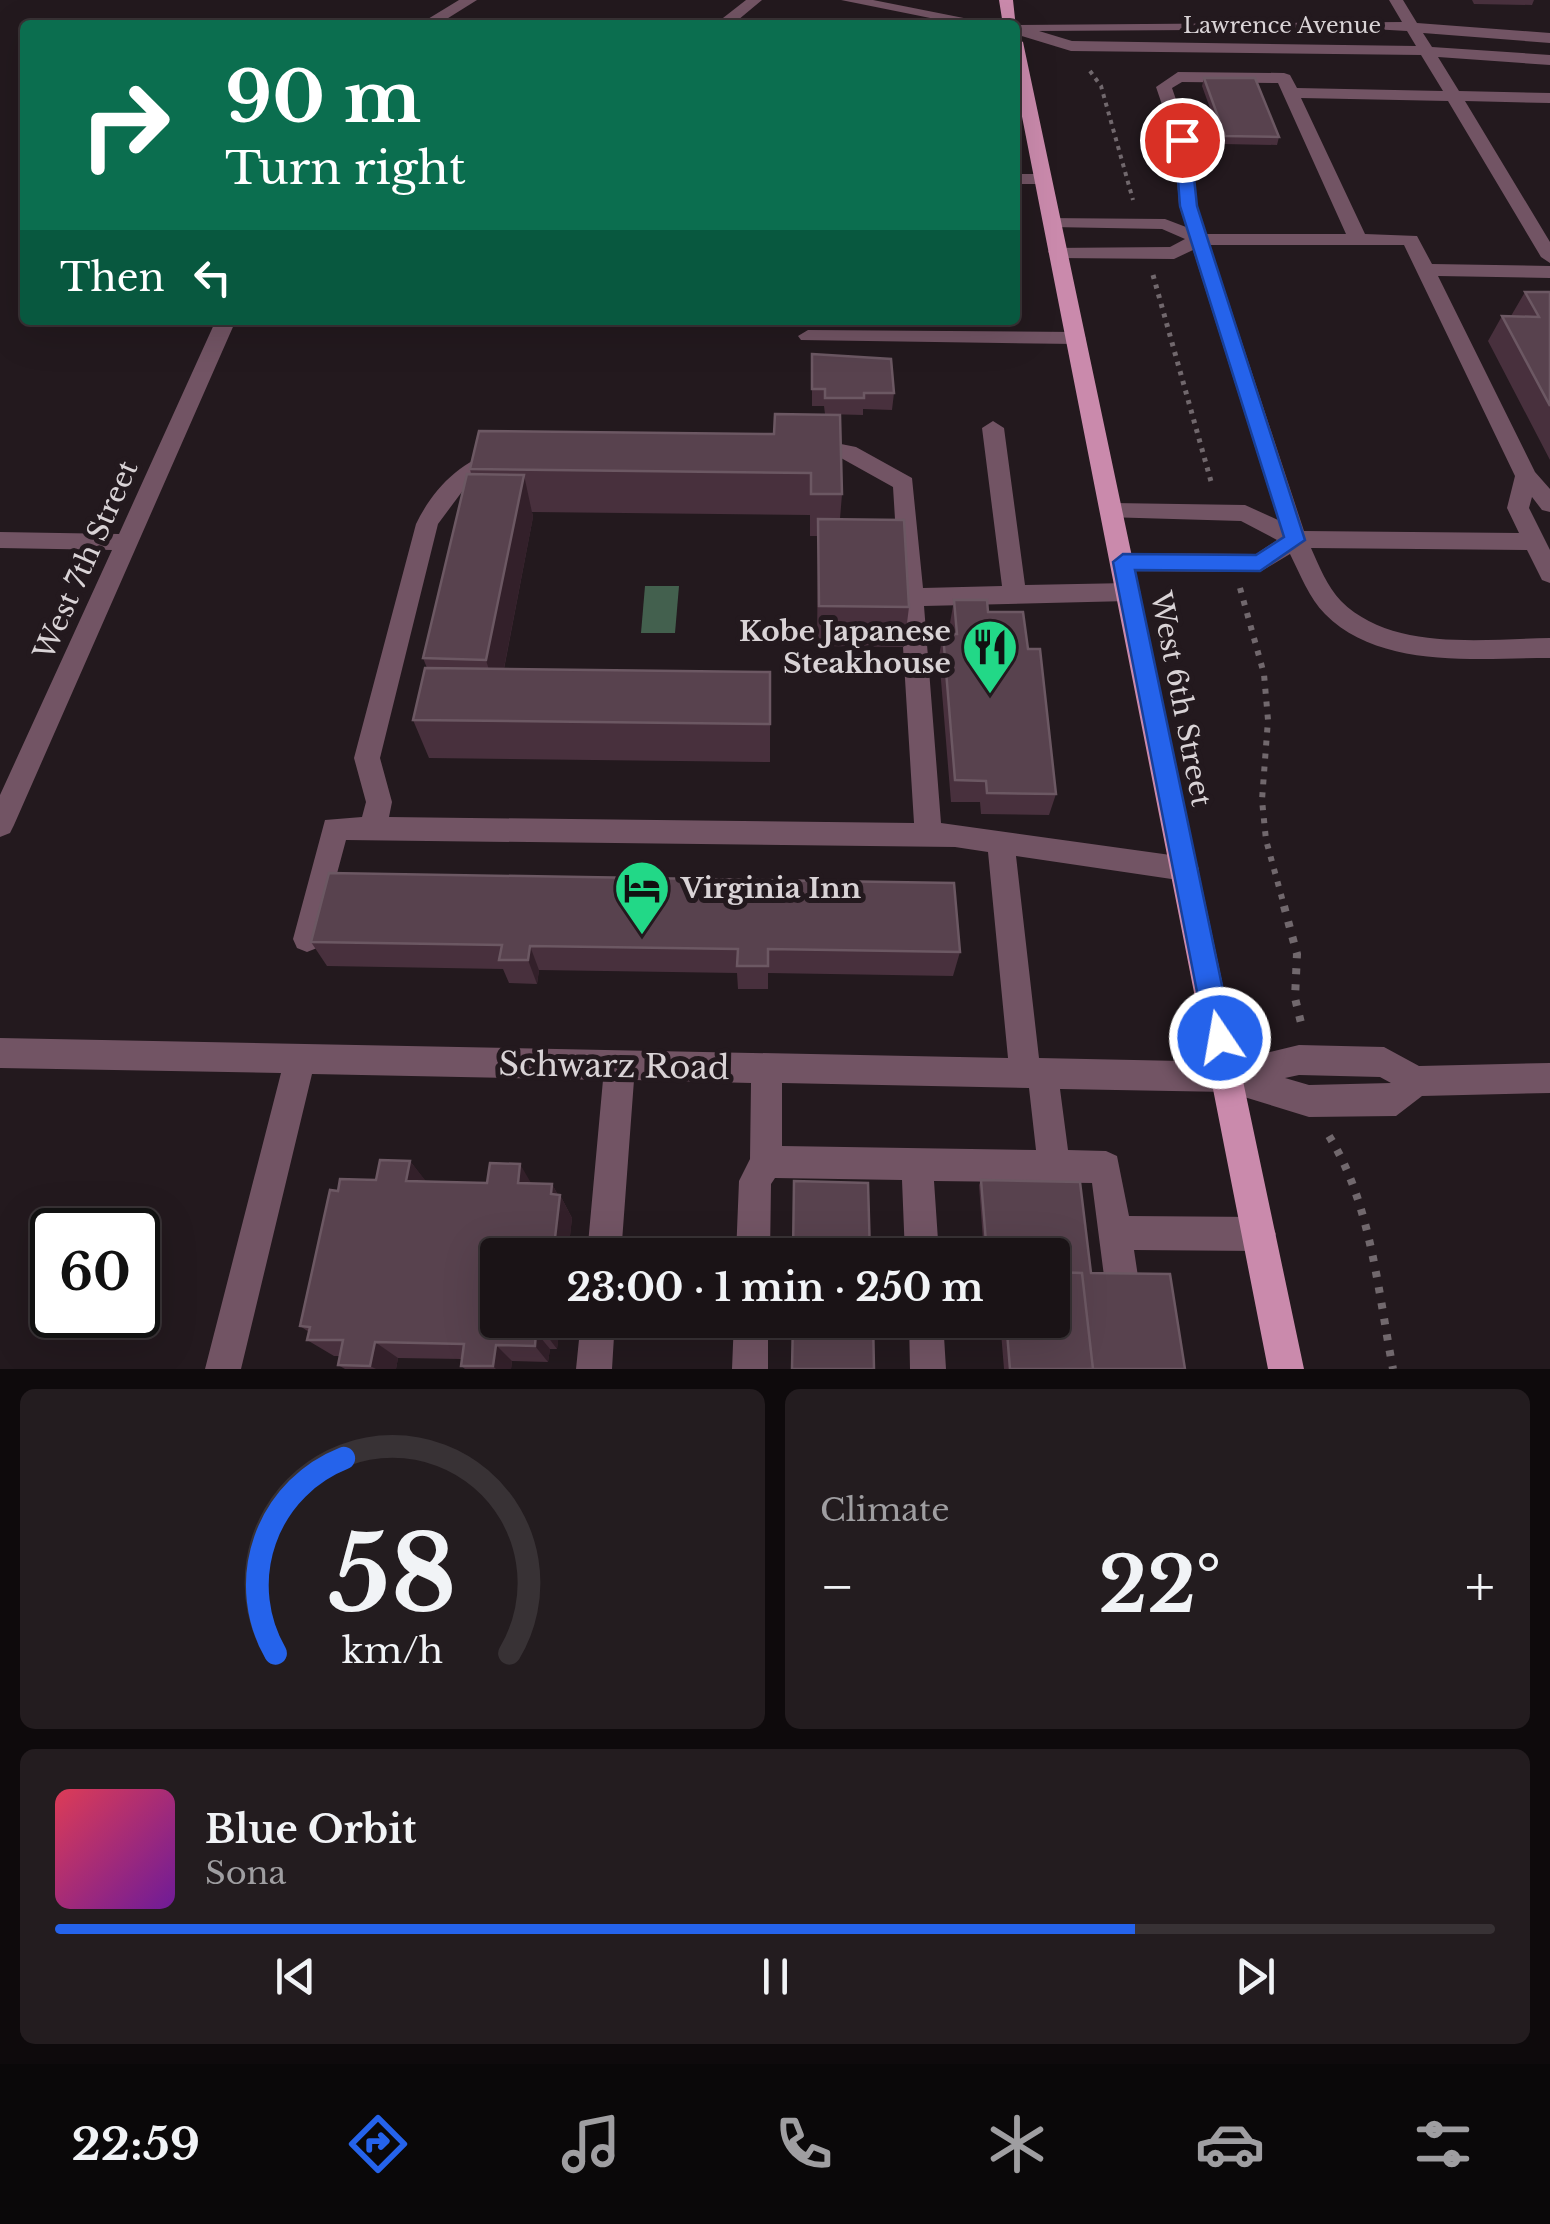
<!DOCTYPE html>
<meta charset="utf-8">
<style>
body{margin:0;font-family:"Libre Baskerville",serif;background:#231c1f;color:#f1f3f6;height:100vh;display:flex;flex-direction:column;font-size:38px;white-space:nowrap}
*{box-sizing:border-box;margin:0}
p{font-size:32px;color:#9f9ea1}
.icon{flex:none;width:55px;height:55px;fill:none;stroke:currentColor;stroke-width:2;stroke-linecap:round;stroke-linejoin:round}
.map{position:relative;height:1369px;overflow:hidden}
.sheet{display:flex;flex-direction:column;gap:20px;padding:20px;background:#0e0a0c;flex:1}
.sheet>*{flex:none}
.banner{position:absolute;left:20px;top:20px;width:1000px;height:305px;border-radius:10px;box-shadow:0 10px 40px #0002,0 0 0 2px #383235;background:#0b6e4f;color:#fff;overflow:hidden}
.speed{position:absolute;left:30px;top:1208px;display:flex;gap:20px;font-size:50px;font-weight:700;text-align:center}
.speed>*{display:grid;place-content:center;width:130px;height:130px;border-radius:50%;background:#1a1316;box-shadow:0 10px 40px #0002,0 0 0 2px #383235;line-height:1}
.speed .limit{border:5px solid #111;border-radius:15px;background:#fff;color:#111}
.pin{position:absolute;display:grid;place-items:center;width:85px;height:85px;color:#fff;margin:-42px;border:5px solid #fff;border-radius:50%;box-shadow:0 2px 10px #0007}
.me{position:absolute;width:110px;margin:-55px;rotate:348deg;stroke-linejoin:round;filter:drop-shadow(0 0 8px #0008)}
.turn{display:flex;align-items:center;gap:35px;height:210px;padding:0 40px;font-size:45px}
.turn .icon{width:130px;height:130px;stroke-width:2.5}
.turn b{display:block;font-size:70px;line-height:85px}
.then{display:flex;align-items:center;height:95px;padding:0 40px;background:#0003;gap:20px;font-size:38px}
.big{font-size:75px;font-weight:800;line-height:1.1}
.sheet .widget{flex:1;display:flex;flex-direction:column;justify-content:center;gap:15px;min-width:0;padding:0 35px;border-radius:15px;background:#231c1f}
.sheet .dial{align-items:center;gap:0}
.dial svg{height:260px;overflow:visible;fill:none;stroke:#383235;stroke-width:7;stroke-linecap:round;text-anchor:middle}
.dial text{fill:#f1f3f6;stroke:none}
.song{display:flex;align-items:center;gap:30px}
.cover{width:120px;height:120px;border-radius:15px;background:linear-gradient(135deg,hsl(350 70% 55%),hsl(280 70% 35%))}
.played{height:10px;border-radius:5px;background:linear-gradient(90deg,#2563eb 75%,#383235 75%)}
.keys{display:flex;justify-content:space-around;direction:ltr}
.heat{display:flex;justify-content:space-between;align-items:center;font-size:55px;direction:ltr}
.sheet .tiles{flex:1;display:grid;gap:20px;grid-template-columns:1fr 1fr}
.widget:last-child{grid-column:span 2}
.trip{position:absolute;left:480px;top:1238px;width:590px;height:100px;border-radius:10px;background:#1a1316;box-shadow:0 10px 40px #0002,0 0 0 2px #383235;font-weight:800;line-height:100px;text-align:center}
.tab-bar{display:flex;height:160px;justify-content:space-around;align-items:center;background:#0a0809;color:#9f9ea1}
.tab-bar .icon{width:70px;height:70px}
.tab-bar .active{color:#2563eb}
.tab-bar b{font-size:45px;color:#f1f3f6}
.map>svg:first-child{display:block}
</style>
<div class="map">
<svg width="1550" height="1369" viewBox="0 0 1550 1369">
<rect width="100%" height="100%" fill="#23191e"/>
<!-- water -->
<path fill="#43604e" d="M645 586H679L675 633H641Z"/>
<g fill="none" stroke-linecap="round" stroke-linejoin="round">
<!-- path-far3 -->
<path stroke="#71686d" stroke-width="4" stroke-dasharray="4 5" stroke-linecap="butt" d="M1090 71 1101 86 1133 200"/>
<!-- path-far2 -->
<path stroke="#71686d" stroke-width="5" stroke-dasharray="4 6" stroke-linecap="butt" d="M1153 275 1212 485"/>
<!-- path-far1 -->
<path stroke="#71686d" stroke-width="6" stroke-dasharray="5 8" stroke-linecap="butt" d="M1240 588 1264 674 1268 720 1262 800 1266 840 1285 909"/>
<!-- path -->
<path stroke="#71686d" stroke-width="8" stroke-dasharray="6 10" stroke-linecap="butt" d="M1284 906 1297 954 1295 998 1302 1027
M1329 1136C1371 1203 1378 1292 1393 1369"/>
<!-- minor -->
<path fill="#725464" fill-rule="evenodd" d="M459 0H477L437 25H418Z
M746 0H762L732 25H714Z
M841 0H873L999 25H965Z
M1389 0H1403L1417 23 1550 33V43L1423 33 1432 47 1550 55V65L1438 57 1459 91 1550 93V103L1465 101 1550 242V263L1541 257 1448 101 1301 98 1365 234 1417 236 1432 264 1550 266V278L1438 276 1535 472 1550 489V512L1542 510 1532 497 1529 508 1550 550V583L1542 580 1527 550 1311 548C1319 566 1327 586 1341 601 1392 652 1485 639 1550 638V658C1480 658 1380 670 1325 614 1309 598 1300 574 1290 554L1260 572 1123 571 1111 562 1123 553 1256 554 1277 540 1241 521 1105 517 1102 511 1113 503 1245 505 1278 520 1193 250 1174 259 1057 258 1048 252 1050 248 1170 247 1185 239 1162 229 1051 227 1045 226V218L1165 219 1186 227 1179 205 1174 140 1156 87 1178 72 1284 73 1290 75 1297 88 1443 91 1421 55 1071 51 1015 34 1013 25 1402 22ZM1372 29 1407 31 1416 46 1072 41 1039 31ZM1182 82 1278 83 1346 234H1206L1197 205 1190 140 1172 88ZM1210 245H1404L1515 476 1507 508 1519 533 1304 531Z
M1015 174H1042L1051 179 1042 184H1015Z
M216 320H236L14 825 10 833 0 837V795L112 550 0 548V532L119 534Z
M808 330 1076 332 1086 338 1076 344 801 340 798 336Z
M993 421 1004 428 1025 585 1129 583 1141 592 1129 601 924 606 941 823 1185 857 1195 860 1199 869 1195 878 1185 881 1016 856 1039 1058 1229 1062 1299 1045 1384 1047 1419 1066 1550 1063V1093L1422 1096 1396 1116 1309 1117 1228 1092 1060 1089 1068 1150 1106 1151 1117 1156 1129 1216 1259 1217 1271 1222 1276 1234 1271 1246 1259 1251 1134 1250 1152 1369H1116L1092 1183 934 1181 939 1255H905L902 1180 775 1178 771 1184 770 1255H736L739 1181 750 1159 751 1083 634 1080 621 1255H587L603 1080 312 1074 241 1369H205L281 1073 0 1068V1038L1008 1058 988 852 955 847 346 840 317 948 307 952 297 948 293 939 325 820 362 817 366 802 354 758 416 524C433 489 460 461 498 450L509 457 464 489 438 524 380 758 392 802 389 817 914 823 893 487 841 458 803 450 800 445 811 438 856 447 912 478 923 588 1002 586 982 428ZM1299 1075 1380 1077 1391 1083 1309 1085 1285 1078ZM782 1083 1029 1088 1036 1150 782 1146Z
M581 1320H615L612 1369H576Z
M734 1320H768V1369H732Z
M909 1320H943L946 1369H910Z"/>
<!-- major -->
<path fill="#ca8aac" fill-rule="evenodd" d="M999 0H1013L1016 28 1003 25Z
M1015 37 1023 42 1304 1369H1268L1015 81Z"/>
</g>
<!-- wall -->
<path fill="#48303d" d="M1472 0H1534L1532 5 1474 4Z
M1204 78 1279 137 1277 145 1223 144 1202 86Z
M1525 292H1550V460L1488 341 1502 316H1511Z
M812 354 894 393 892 410 863 409V415L825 414 824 406H812Z
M774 434 842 494 840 519 909 607 904 647 817 646 818 536H810V515L532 512 533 517 504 669 770 672V762L429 758 413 720 427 668 423 658 471 474 470 469Z
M954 600 988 612 1028 649 1056 794 1049 815 981 814 980 802H951L939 656 943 634H951L950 623Z
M311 942 960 952 953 976 768 973V989H738L737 973 539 970 537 984 509 983 503 969 327 966Z
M410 1161 426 1182 552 1184 558 1195H560L572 1218 557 1349H550L548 1362 512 1361 511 1369H465L461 1366V1359L398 1358 396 1369H345L338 1365 340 1356H334L307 1340 309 1332 300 1326 376 1180Z
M981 1180 1091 1273 1185 1369H1004L1000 1320H1052V1255H984L979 1185Z"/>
<!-- shaded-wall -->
<path fill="#33202a" d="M524 475 533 517 498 699 486 660Z
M530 946 539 970 537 984 528 960Z
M410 1161 429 1185 406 1181Z
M520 1164 534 1188 518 1183Z
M552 1184 560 1199V1195L572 1218 568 1255H553L551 1194Z
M546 1320H561L557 1349 544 1332Z
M536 1332 550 1349 548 1362 535 1346Z
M375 1342 398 1358 396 1369H376L370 1366Z
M496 1345 512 1361 511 1369H496L493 1366Z"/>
<!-- building -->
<path fill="#58424e" stroke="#6c5863" stroke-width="2.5" d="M1204 78H1255L1279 137 1225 136Z
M1525 292H1550V406L1502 316 1539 317Z
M812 354 891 359 894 393H864V398H825V389H812Z
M775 414 840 415 842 494H811V473L470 469 479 431 774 434Z
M467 474 524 475 486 660 423 658Z
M818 519 904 520 909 607 819 606Z
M954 600H987L988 612H1023L1028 649H1040L1056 794 987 793 986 781 955 780 943 634H957Z
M425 668 770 672V724L413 720Z
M329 873 954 883 960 952 768 949V966H737L738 949 530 946 528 960H499L502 945 311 942Z
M380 1160 410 1161 406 1181 487 1183 490 1163 520 1164 518 1183 552 1184 551 1194 560 1195 553 1255H498V1320H546L544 1332H536L535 1346 496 1345 493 1366H461L464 1344 375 1342 370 1366 338 1365 343 1340H307L310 1327 300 1326 330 1190 338 1191 340 1179 376 1180Z
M981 1180 1080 1182 1091 1273 1170 1274 1185 1369H1093L1082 1273 1052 1272V1255H987Z
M794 1181 868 1183 870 1255H793Z
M1052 1272 1082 1273 1093 1369H1010L1006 1320H1052Z
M793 1320H873L874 1369H792Z"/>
<!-- route -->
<path fill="#2563eb" stroke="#184099" stroke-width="2.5" d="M1182 135 1190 140 1197 206 1305 540 1260 571 1135 570 1233 1038 1229 1048 1220 1052 1210 1048 1206 1038 1113 562 1123 554 1256 555 1284 537 1180 206 1175 140Z"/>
<!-- icons -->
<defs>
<g id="restaurant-pin" transform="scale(2.875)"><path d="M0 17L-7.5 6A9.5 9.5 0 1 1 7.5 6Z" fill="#22d887" stroke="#23191e"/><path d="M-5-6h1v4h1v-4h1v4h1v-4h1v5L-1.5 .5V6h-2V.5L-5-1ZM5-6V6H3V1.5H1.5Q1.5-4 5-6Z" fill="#111"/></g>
<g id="hotel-pin" transform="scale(2.875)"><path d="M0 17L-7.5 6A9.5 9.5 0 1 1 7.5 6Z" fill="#22d887" stroke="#23191e"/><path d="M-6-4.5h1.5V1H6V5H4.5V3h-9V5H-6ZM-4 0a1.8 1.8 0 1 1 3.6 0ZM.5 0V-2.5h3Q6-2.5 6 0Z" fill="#111"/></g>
</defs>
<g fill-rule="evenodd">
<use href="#restaurant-pin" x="990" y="647"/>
<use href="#hotel-pin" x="642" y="888"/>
</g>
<g text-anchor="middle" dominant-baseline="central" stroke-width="10" stroke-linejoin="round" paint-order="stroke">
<!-- far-street labels -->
<g font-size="22" fill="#d9d3d6" stroke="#23191e">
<text x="1282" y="25">Lawrence Avenue</text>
</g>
<!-- street labels -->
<g font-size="28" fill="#d9d3d6" stroke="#23191e">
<text transform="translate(86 560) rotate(-66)">West 7th Street</text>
<text transform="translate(1181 699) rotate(79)">West 6th Street</text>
</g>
<!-- poi labels -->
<g font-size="28" font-weight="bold" fill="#d9d3d6" stroke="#23191e" text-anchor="end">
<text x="951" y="631">Kobe Japanese<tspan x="951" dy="32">Steakhouse</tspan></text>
<text x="681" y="888" text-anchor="start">Virginia Inn</text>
</g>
<!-- near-street labels -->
<g font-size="32" fill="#d9d3d6" stroke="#23191e">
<text transform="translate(614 1066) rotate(1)">Schwarz Road</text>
</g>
</g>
</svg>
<div class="speed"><div class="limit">60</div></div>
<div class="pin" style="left:1182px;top:140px;background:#d93025"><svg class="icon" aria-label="arrive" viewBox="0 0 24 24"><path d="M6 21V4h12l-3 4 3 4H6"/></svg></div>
<svg class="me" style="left:1220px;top:1038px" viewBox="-20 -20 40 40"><circle r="17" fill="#2563eb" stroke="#fff" stroke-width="3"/><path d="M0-11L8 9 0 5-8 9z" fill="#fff"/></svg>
<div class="trip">23:00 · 1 min · 250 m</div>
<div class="banner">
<div class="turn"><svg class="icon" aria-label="right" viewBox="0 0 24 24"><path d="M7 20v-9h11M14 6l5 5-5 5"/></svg><div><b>90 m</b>Turn right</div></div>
<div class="then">Then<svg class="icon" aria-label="left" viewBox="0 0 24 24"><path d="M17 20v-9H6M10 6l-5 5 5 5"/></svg></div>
</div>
</div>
<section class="sheet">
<div class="tiles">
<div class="widget dial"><svg viewBox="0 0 100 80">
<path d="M14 69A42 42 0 1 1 86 69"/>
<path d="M14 69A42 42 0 0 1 35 9" stroke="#2563eb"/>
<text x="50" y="56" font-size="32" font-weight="700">58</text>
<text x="50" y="72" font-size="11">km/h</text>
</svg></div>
<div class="widget"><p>Climate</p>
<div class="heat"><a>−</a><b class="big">22°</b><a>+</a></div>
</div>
<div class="widget">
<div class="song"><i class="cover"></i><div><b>Blue Orbit</b><p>Sona</p></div></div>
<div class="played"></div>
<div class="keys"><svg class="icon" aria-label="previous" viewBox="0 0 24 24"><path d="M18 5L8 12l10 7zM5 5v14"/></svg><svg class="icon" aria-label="pause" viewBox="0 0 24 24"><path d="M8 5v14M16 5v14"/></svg><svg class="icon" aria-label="next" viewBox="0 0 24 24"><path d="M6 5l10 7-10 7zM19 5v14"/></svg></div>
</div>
</div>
</section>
<nav class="tab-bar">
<b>22:59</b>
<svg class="icon active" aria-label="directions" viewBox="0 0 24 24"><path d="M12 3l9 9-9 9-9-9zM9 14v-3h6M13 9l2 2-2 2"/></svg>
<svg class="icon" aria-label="music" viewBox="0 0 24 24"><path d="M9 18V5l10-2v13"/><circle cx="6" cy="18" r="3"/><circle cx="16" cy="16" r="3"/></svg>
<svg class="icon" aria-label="phone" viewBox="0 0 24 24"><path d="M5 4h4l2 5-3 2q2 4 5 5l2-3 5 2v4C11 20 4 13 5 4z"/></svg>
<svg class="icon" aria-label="climate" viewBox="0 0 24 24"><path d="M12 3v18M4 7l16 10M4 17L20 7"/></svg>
<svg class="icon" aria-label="car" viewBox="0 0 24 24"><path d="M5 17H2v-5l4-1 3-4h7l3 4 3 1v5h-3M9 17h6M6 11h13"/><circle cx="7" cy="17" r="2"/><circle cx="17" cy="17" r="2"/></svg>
<svg class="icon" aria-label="filters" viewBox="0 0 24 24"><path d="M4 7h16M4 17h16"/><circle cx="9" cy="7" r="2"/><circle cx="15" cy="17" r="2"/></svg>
</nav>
